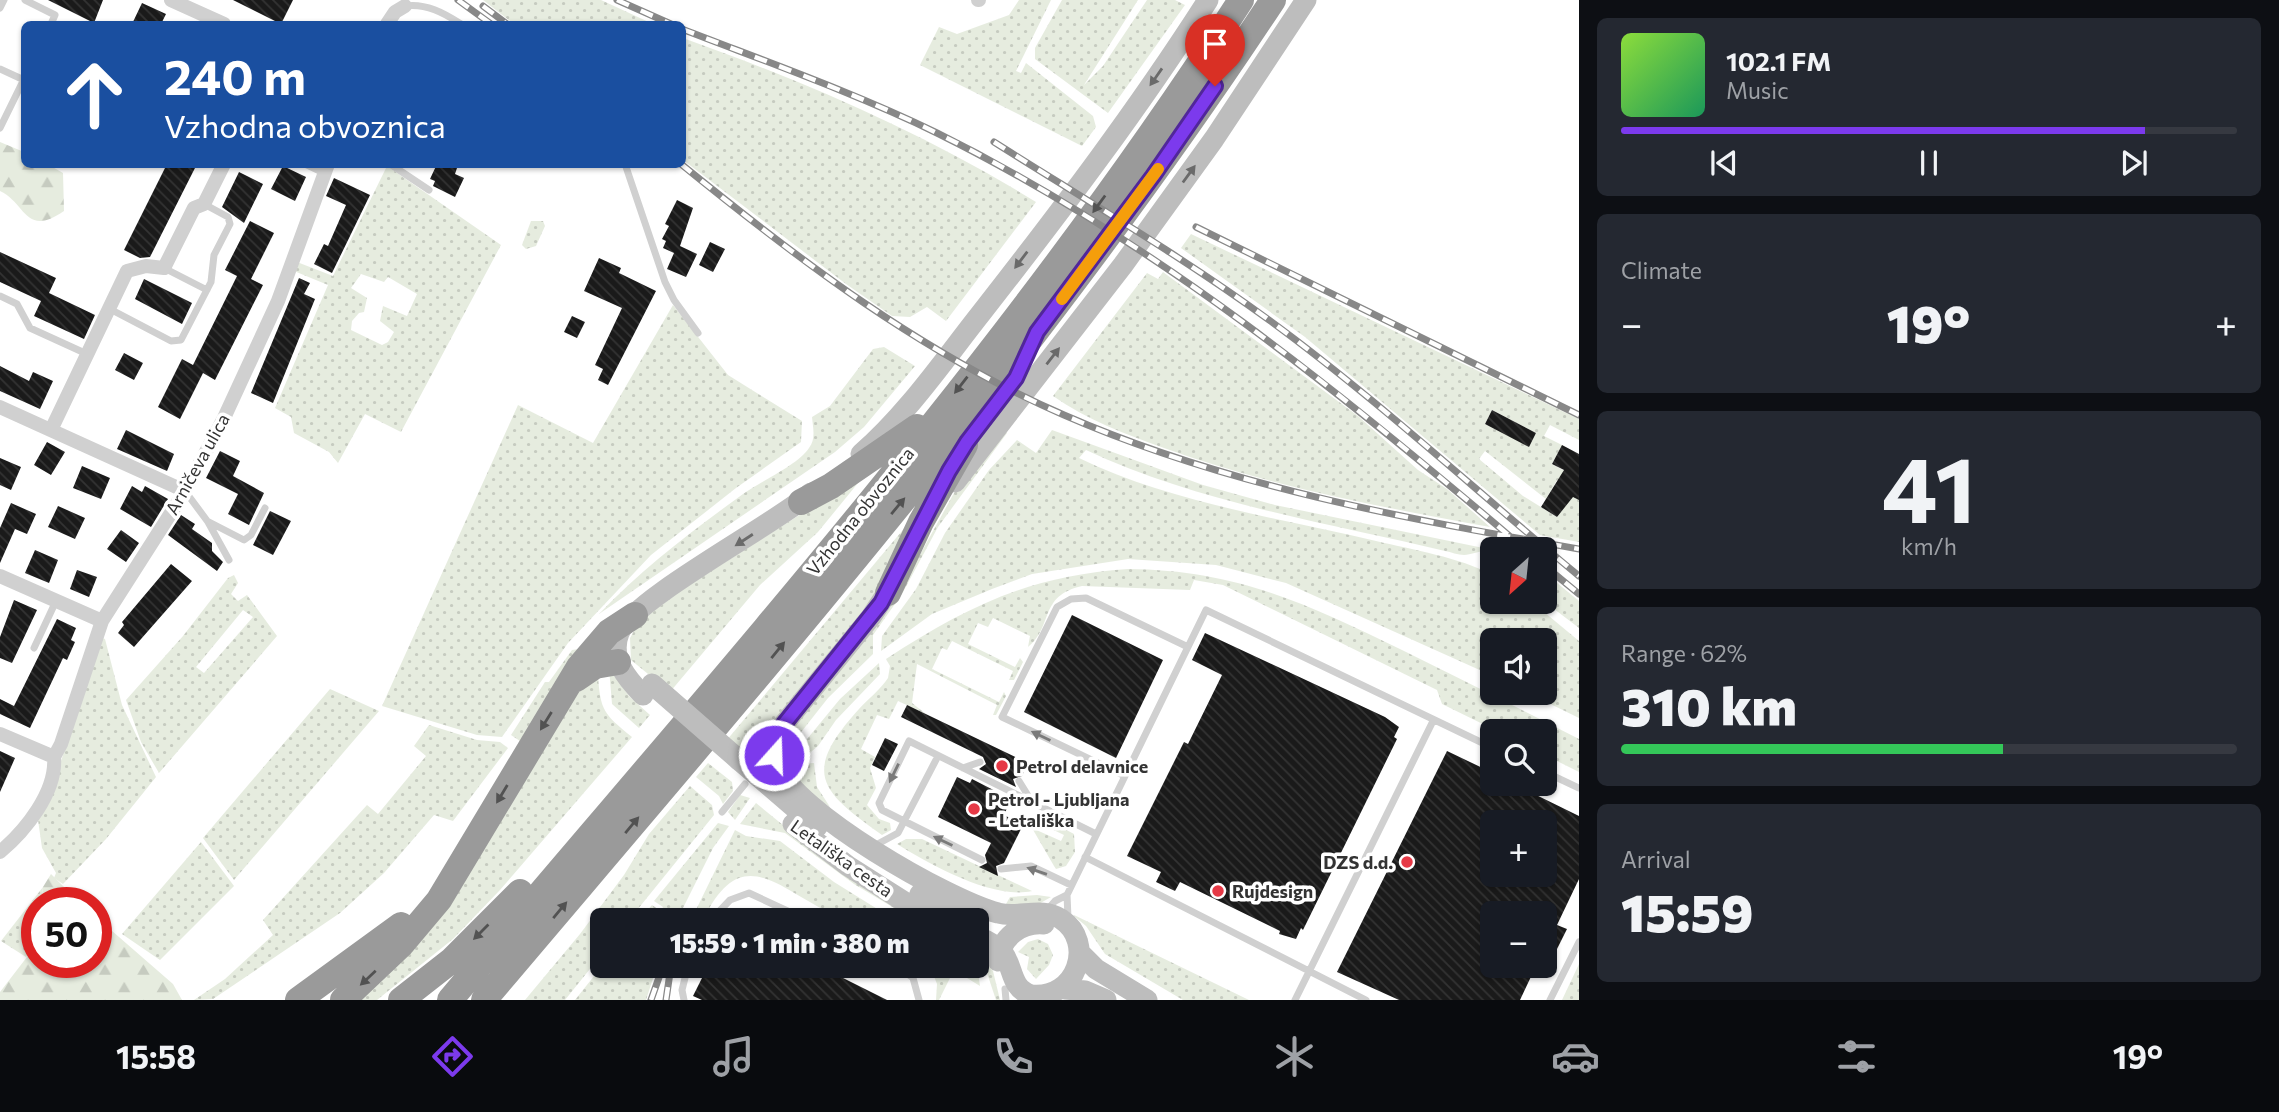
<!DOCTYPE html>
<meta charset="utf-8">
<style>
body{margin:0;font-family:Commissioner,sans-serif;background:#242831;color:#f1f3f6;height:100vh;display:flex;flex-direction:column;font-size:26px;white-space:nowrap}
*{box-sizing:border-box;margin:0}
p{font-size:23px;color:#9ea1a6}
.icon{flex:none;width:38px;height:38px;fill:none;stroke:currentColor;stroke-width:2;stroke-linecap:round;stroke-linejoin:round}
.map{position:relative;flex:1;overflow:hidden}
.side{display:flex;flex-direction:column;gap:18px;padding:18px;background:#0d0f14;width:700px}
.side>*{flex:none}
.banner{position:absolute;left:21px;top:21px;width:665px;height:147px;border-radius:10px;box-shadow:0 2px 5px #0004;background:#1a4fa0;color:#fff;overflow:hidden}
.needle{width:46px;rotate:207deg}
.controls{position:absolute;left:1480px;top:537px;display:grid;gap:14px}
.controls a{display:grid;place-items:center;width:77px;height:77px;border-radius:10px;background:#171b24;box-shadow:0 2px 5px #0004;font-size:35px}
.speed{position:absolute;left:21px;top:887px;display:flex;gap:14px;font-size:35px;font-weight:700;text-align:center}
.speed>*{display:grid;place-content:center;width:91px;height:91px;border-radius:50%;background:#171b24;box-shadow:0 2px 5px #0004;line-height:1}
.speed .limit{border:10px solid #d22;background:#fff;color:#111}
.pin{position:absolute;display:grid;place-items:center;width:60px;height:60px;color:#fff;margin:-72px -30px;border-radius:50% 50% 50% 0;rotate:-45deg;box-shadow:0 0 7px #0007}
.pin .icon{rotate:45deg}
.me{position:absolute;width:77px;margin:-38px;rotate:20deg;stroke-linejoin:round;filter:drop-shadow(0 0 5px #0008)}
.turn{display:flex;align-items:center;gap:24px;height:147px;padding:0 28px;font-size:32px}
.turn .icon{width:91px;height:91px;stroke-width:2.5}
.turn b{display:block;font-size:49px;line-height:60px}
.big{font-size:52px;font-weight:800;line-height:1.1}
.side .widget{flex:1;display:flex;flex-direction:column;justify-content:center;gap:10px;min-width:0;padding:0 24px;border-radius:10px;background:#242831}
.side .dial{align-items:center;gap:0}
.dial b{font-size:91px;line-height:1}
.song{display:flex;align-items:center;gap:21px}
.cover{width:84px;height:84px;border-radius:10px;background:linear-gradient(135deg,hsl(90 70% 55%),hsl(150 70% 35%))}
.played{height:7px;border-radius:4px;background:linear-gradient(90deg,#7c3aed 85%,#363941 85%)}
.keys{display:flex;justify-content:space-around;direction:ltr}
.heat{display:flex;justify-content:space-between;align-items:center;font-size:38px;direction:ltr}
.charge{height:10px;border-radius:5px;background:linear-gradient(90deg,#34c759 62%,#363941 0)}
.trip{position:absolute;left:590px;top:908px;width:399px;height:70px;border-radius:10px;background:#171b24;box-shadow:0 2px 5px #0004;font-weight:800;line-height:70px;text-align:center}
.menu{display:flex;height:112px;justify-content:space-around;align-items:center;background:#090b0e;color:#9ea1a6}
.menu .icon{width:49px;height:49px}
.menu .active{color:#7c3aed}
.menu b{font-size:32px;color:#f1f3f6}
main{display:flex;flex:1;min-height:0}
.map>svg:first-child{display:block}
</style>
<main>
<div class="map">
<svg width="1579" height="1000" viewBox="0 0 1579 1000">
<defs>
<pattern id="green-dots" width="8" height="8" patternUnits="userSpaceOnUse" patternTransform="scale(1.75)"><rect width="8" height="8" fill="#e6ecdf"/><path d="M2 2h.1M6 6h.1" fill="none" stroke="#c6cbc0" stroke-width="1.8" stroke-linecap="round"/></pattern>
<pattern id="forest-firs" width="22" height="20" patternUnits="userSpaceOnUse" patternTransform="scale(1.75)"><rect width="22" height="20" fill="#e6ecdf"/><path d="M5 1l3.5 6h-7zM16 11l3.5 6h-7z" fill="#c6cbc0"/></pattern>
<pattern id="building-back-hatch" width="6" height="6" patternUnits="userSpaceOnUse" patternTransform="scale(1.75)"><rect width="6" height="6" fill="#1a1a1a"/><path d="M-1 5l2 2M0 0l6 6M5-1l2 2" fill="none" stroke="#333"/></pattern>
</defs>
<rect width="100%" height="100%" fill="#fff"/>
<!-- green -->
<path fill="url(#green-dots)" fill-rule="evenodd" d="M483 0H601L653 24H514Z
M1019 0H1051L1016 71 1021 73 1026 63 1093 116 1096 127 1082 146 920 65 939 27 957 34 1009 15Z
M1062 0H1138L1084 85 1103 66 1147 0H1175L1185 5 1108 113 1035 59V48Z
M683 38C806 82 924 133 1036 202L946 321 927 307 910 317 892 316 846 284 683 160Z
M387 166 501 245 401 432 365 414 338 463 329 452 294 433 291 417 275 408 328 285 294 271 297 262 333 276ZM361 274 384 282 388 277 417 294 407 316 383 306 380 321 394 332 388 342 382 345 351 330 352 321 359 313 364 312 367 298 351 288Z
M531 221H543L545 226 536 246 526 249 522 245Z
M1191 234 1579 419V440L1550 425 1544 436 1562 445 1552 464 1579 479V542L1540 535 1305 337 1181 248ZM1492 410 1536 433 1529 446 1485 424ZM1485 451 1546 499 1557 480 1575 491 1557 517 1523 496 1479 459Z
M1163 272 1358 416 1418 470 1447 489 1490 527C1381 507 1269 486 1164 448 1125 434 1087 420 1053 396L1147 273 1158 279Z
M673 305 728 375 802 421 801 442 736 488 651 555 568 643 502 737 477 735 382 706 518 405 593 443Z
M884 347 915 366 864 427 835 452 599 614C643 568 692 531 743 494 761 481 798 465 809 448 816 439 813 428 812 417L830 406 873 349Z
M1004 430 1007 433 938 527 902 594 873 635V654L828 698 787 750 795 726 906 580 954 493Z
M1052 430 1203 485 1275 505 1493 550V559C1483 546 1477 554 1464 555 1458 555 1451 552 1445 551 1327 523 1196 502 1086 450L1079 458C1169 502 1279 518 1376 541 1414 550 1458 557 1493 575V602H1532L1579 641V718L1528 693H1545V640H1493V676L1286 583 1216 565 1128 559 1032 574 992 589 932 614 881 651 882 636 916 589 945 533 989 470 1017 440 1036 453Z
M867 472 818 532 760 585 670 692 631 660 630 638 639 622 683 589Z
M917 513 891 570 850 630 766 731 760 749 764 769 726 741Z
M1128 569C1237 570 1307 604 1402 650 1461 679 1520 709 1579 739V772L1545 755V732L1497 731 1442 704 1437 690 1223 585 1194 580 1190 590 1082 586C1038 596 1054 626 1028 647L1030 636 993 618 988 627 978 623 968 644 1015 667 1020 658 1023 662 1014 680H1009L1013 671 952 641 947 650 942 648 932 669 999 702 1004 692 1006 696 996 715H993L997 705 917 664 912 703 926 714 898 701 889 719 877 715 861 749 875 757 870 768 876 788 867 805 879 819 890 823 891 830 882 835C820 791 801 773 859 709 868 699 881 689 888 678L890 666 886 659C968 606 1029 576 1128 569Z
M1545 573 1579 601V628L1545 602Z
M234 575 238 583 231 594 238 601 247 595 277 636 159 773 141 742 126 700 183 636 228 578ZM243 610 253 617 204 673 196 667Z
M102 638 105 639 122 705 156 777 106 839 63 884 54 878 56 873 42 848 38 820 58 770Z
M579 649 523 743 511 735 545 682H549L572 650Z
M879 663 880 674 836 720 818 746 805 757 789 761 840 699Z
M609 668 629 696 650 715 639 728 612 704Z
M598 674C600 711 604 714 632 737L500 890 453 939 377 1000H354L572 695Z
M330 689 379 711 234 880 203 838Z
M429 725 477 740 500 742 508 748 453 821 434 815 384 873 340 913 213 999 194 1000 225 979 273 935 263 920 367 805 378 814 426 756 414 746Z
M708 763 732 782 733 791 723 804 719 796 696 777Z
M814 763 817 787 830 807 806 791 788 765Z
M690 786 712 805 714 815 629 920H602V954L565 1000H525L580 934 624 875 649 834Z
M740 795 750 798 735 820 728 812Z
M756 803 794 834 914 920 854 884 785 833 740 824Z
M1040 816 1074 834 1075 852 1066 866 1056 869 1054 866 1032 828 1061 841 1064 835 1037 822Z
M718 823 729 826 713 848 677 920H639L652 905 661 911 663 907 654 901Z
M735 830 746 836 780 841 834 882 895 920C880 921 859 924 846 919 783 898 745 833 703 920H691Z
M906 839H922L1032 891C993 900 929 864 897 844Z
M201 842 234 886 160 960 122 934Z
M43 887 41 903H37L32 919 37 944 26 957 1 941Z
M1037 895 1051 897 1037 905 1006 904 1010 897Z
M1074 916V915L1249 1000H1183L1105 954 1086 926Z
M1038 939 1048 944 1053 955 1049 965 1036 979 1027 969 1029 957 1018 952 1028 942Z
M981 955 993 971 1000 1000H996Z
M1579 964V1000H1562Z
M602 966H657L646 1000H575Z
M930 966H973L978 972 980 986 954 970 939 1000H936L937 984Z"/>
<!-- forest -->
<path fill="url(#forest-firs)" d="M0 142 24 152V164L49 165 63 173 64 211C25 238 26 203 0 191Z
M51 874 80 903H41L43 887Z
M96 917 173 984 182 1000H0V992L37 944V962H96Z"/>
<!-- building -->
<path fill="url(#building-back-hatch)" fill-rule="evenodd" d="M48 0H103L94 23Z
M233 0H293L281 24Z
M142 3 166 14 161 24H132Z
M167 164H197L150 257 140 258 124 250Z
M437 164 457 168 455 174 464 178 455 197 433 186 435 181 430 179Z
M283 166 306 177 295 201 271 189Z
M239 172 263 184 244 223 222 207Z
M334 178 370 195 332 273 314 264 324 244 328 246 346 205 326 196Z
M677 200 693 208 680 246 697 254 686 277 667 269 674 253 663 248 666 241 662 239 669 226 665 224Z
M250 221 274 233 251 279 263 285 215 380 203 373 180 419 158 407 182 359 193 365 237 276 225 270Z
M710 242 725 249 713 272 699 265Z
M0 252 56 278 49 293 95 315 84 339 34 316 41 301 0 282Z
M599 258 621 268 619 273 656 291 608 385 598 380 603 369 595 365 622 308 584 291Z
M299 278 310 283 304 294 315 299 273 403 251 393Z
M144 279 192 303 182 324 135 299Z
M572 316 585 322 577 338 564 332Z
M124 353 143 363 134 380 115 370Z
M0 366 29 381 33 372 53 381 40 409 0 391Z
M1492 410 1536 433 1529 447 1485 424Z
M126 430 174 454 167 471 117 449Z
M47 442 65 452 51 475 34 465Z
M1562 445 1579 454V500L1573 497 1557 517 1541 507 1564 470 1552 464Z
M220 451 240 461 233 476 264 493 249 525 228 514 238 494 206 478Z
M0 458 21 467 11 490 0 485Z
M82 466 110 478 101 499 73 488Z
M132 486 142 492 145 486 168 499 151 527 120 509Z
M11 503 36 514 27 534 15 529 0 563V528Z
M58 506 85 518 75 539 48 527Z
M270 511 291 521 273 555 253 545Z
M181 515 195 524 192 529 212 543V551L223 562 217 571 168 535Z
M121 530 139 543 126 562 107 549Z
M35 550 58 560 49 583 25 573Z
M171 564 192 581 134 647 118 633 124 625 122 622Z
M77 570 97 577 89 597 70 589Z
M14 600 37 610 12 663 0 658V637Z
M1072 615 1163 660 1116 758 1024 712Z
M57 619 76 628 71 640 75 642 67 660 63 658 30 728 0 714V699L14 706Z
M1205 633 1385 717 1399 727 1394 737 1397 739 1303 930 1301 928 1296 939 1279 934 1280 931 1180 882 1175 891 1156 882 1161 872 1127 856 1184 742 1188 744 1222 675 1192 660Z
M907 705 1028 763 1022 776 1013 779 1016 787 979 769 986 764 983 757 901 717Z
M885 738 898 744 884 771 872 765Z
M0 751 15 758 0 792Z
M1447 751 1493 773V784H1514L1579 816V879L1557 925 1567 929 1557 949 1547 945 1545 949V914H1493V966H1536L1520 1000H1399L1337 972ZM1493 822H1545V875H1493Z
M957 777 970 783 972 779 1011 799 1004 815 1023 825 1004 863 996 866 998 876 979 867 987 863 985 855 991 843 938 817Z
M708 966H819L887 1000H702L693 996Z"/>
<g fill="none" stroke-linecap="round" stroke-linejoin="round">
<!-- service -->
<path stroke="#d0d0d0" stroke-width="7" d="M25 0 55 15 51 24
M405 6C426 3 444 13 461 24
M0 8 4 0
M0 69 24 80
M0 128 24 79
M305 164 324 173
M390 164 429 190
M625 164 665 282 674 300 698 333
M164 268 207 290
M0 296 17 304 30 328 87 354
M108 308 171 341 181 340 211 282 214 255 230 224 228 217 204 204
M185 491 208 522 229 560
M209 522 244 540 251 535 265 508
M34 648 56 601
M963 768 980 762
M1545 772 1579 788
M1125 776 1002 717 1057 607 1071 599 1086 598 1188 647
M1019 781 1032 802
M722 812 745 784
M874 846 898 833 938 756
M1085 857 1366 1000
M982 860 882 810 879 803 909 741 1096 834
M1001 869 1031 866 1071 885
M1067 895 1206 610 1493 748
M1067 895 1068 918
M1046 911 1055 901 1067 895
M711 920 730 900 749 893 807 920
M897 966 913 978 919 1000
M1005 989 1006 1000
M684 1000 682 990 688 966
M1295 1000 1433 721
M1550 1000 1579 942"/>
<!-- minor -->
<path stroke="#d0d0d0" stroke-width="14" d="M171 0 224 24
M978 0H979
M387 24 395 12 405 6
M0 407 185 491
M51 430 127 271 146 266 164 268 194 208 204 204 224 164
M0 576 102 621
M0 734 54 757
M54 757 61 744 102 621 185 491 224 418 278 301 328 164
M0 852C25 831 57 792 54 757"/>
<!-- secondary -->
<path stroke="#bdbdbd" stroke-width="21" d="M861 454C908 413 944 360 982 312 1061 211 1139 108 1208 0
M955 482 1123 265 1214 139 1306 0
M895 581 871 617 784 724C776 736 770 750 776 764 794 812 948 900 998 913 1019 919 1041 906 1061 919 1096 942 1077 1000 1031 995 1010 988 1014 968 1003 953 997 945 986 940 976 936
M643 695C627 679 609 658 619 633 633 599 775 524 811 493
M739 760 817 827
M793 824 848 866 933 920
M920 894 972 920
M1081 954 1096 969 1147 1000
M998 961C1001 937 1021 922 1044 924
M1065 989 1085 991 1106 1000"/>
<!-- motorway -->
<path stroke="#9a9a9a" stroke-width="26" d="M801 502 831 486 917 427
M888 593 921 522 965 445
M576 679 595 666 618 662
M298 1000 401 925
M343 1000 402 944 439 900 579 667 609 632 635 615
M401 1000 452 960 520 892
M450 1000C723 676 1011 357 1241 0
M484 1000C758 676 1039 356 1273 0"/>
<!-- rail casing -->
<g stroke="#888" stroke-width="7">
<path id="rail" d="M458 0 491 24
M617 0 671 24
M483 6 507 24
M682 29C767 62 855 93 937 133 1155 241 1342 393 1526 550
M994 142C1086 200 1181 256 1269 320 1377 399 1476 491 1579 576
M681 164C800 261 923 354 1064 415 1229 487 1403 518 1579 549
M1196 227 1579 415
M1545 566 1579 594
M684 920V919
M651 1000 663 966
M666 1000 671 966"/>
</g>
<!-- rail -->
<use href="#rail" stroke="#fff" stroke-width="4.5" stroke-dasharray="13" stroke-linecap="butt"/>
<!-- secondary-bridge -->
<path stroke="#bdbdbd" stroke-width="21" d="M652 684 739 760"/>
</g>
<!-- one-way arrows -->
<defs><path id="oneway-solid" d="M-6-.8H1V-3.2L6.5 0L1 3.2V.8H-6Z" transform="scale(1.75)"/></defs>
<g fill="#6a6a6a">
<use href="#oneway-solid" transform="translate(1156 77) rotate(125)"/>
<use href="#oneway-solid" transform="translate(1189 174) rotate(-54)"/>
<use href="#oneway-solid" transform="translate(1021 260) rotate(127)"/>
<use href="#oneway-solid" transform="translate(1053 356) rotate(-52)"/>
<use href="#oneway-solid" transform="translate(744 540) rotate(147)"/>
</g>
<g fill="#525252">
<use href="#oneway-solid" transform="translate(1099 204) rotate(126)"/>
<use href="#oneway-solid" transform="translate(961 385) rotate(128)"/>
<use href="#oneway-solid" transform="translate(898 506) rotate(-50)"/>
<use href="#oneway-solid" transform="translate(778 650) rotate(-51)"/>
<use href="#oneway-solid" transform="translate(546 721) rotate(122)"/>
<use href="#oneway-solid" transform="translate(502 794) rotate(121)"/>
<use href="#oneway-solid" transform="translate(632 825) rotate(-50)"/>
<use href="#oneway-solid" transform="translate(560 910) rotate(-50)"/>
<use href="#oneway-solid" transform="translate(481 932) rotate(135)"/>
<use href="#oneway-solid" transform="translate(368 978) rotate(137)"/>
</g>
<g fill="#7a7a7a">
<use href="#oneway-solid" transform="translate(1041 736) rotate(-154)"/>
<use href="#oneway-solid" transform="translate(894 773) rotate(116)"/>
<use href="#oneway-solid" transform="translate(943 841) rotate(-154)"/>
<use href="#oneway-solid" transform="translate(1037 871) rotate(-161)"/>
</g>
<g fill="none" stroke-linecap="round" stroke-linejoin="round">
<!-- route casing -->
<g stroke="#51269a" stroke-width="18">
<path id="route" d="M774 755 776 738 784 724 881 603 949 471 967 442 1016 378 1037 332 1153 176 1215 86"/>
</g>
<!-- route -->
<use href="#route" stroke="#7c3aed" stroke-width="12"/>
<!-- slow -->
<path stroke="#f59e0b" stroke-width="12" d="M1062 299 1158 169"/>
</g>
<!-- markers -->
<g fill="#e63946" stroke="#fff" stroke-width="2.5">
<circle cx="1002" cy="766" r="7"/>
<circle cx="974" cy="809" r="7"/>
<circle cx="1407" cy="862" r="7"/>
<circle cx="1218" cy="891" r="7"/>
</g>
<g text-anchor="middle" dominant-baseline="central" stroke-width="7" stroke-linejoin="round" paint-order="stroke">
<!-- street labels -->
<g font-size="18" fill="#333" stroke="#fff">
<text transform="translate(197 464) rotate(-61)">Arničeva ulica</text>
<text transform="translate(860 511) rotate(-51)">Vzhodna obvoznica</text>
<text transform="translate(842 858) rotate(35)">Letališka cesta</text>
</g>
<!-- poi labels -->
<g font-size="18" font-weight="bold" fill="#333" stroke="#fff" text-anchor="start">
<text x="1016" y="766">Petrol delavnice</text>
<text x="988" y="799">Petrol - Ljubljana<tspan x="988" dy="21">- Letališka</tspan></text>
<text x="1393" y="862" text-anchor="end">DZS d.d.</text>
<text x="1232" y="891">Rujdesign</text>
</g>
</g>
</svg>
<div class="controls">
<a><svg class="needle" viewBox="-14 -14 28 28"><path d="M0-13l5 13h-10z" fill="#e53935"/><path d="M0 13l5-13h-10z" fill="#9ea1a6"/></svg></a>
<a><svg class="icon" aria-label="sound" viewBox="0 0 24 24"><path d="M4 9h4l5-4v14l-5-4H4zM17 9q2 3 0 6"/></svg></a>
<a><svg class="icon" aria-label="search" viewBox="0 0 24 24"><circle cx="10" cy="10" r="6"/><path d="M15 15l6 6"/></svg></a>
<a>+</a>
<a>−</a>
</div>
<div class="speed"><div class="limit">50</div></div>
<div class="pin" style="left:1215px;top:86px;background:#d93025"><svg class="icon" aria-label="arrive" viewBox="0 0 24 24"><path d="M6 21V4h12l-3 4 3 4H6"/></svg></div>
<svg class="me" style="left:774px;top:755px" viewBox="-20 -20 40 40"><circle r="17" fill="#7c3aed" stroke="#fff" stroke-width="3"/><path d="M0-11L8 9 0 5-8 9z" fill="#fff"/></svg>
<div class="trip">15:59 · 1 min · 380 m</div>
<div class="banner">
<div class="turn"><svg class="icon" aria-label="ahead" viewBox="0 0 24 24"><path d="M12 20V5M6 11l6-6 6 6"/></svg><div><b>240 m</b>Vzhodna obvoznica</div></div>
</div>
</div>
<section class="side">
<div class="widget">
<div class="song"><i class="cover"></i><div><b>102.1 FM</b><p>Music</p></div></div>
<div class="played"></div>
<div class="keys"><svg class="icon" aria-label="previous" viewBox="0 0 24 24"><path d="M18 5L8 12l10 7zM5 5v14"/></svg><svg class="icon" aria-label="pause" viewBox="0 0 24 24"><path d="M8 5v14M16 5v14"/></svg><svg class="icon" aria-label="next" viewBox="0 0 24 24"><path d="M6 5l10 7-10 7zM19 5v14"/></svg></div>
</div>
<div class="widget"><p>Climate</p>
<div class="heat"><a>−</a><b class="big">19°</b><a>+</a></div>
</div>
<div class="widget dial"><b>41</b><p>km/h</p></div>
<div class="widget"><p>Range · 62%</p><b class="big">310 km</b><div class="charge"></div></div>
<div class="widget"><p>Arrival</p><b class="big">15:59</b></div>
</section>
</main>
<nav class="menu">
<b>15:58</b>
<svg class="icon active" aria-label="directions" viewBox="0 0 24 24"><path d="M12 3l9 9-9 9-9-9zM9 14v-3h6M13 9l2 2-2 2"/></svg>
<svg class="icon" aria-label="music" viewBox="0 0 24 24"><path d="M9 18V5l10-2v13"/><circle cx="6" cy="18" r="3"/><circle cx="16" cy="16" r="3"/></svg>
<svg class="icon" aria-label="phone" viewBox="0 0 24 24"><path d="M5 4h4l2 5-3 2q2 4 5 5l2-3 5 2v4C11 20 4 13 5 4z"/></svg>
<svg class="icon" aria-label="climate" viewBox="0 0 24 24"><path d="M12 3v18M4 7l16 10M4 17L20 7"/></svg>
<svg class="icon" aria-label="car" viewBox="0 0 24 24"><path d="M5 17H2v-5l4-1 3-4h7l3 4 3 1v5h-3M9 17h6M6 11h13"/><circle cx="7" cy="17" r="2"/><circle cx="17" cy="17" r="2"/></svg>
<svg class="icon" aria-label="filters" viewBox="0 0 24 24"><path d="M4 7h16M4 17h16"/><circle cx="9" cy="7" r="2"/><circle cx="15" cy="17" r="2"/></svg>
<b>19°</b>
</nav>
